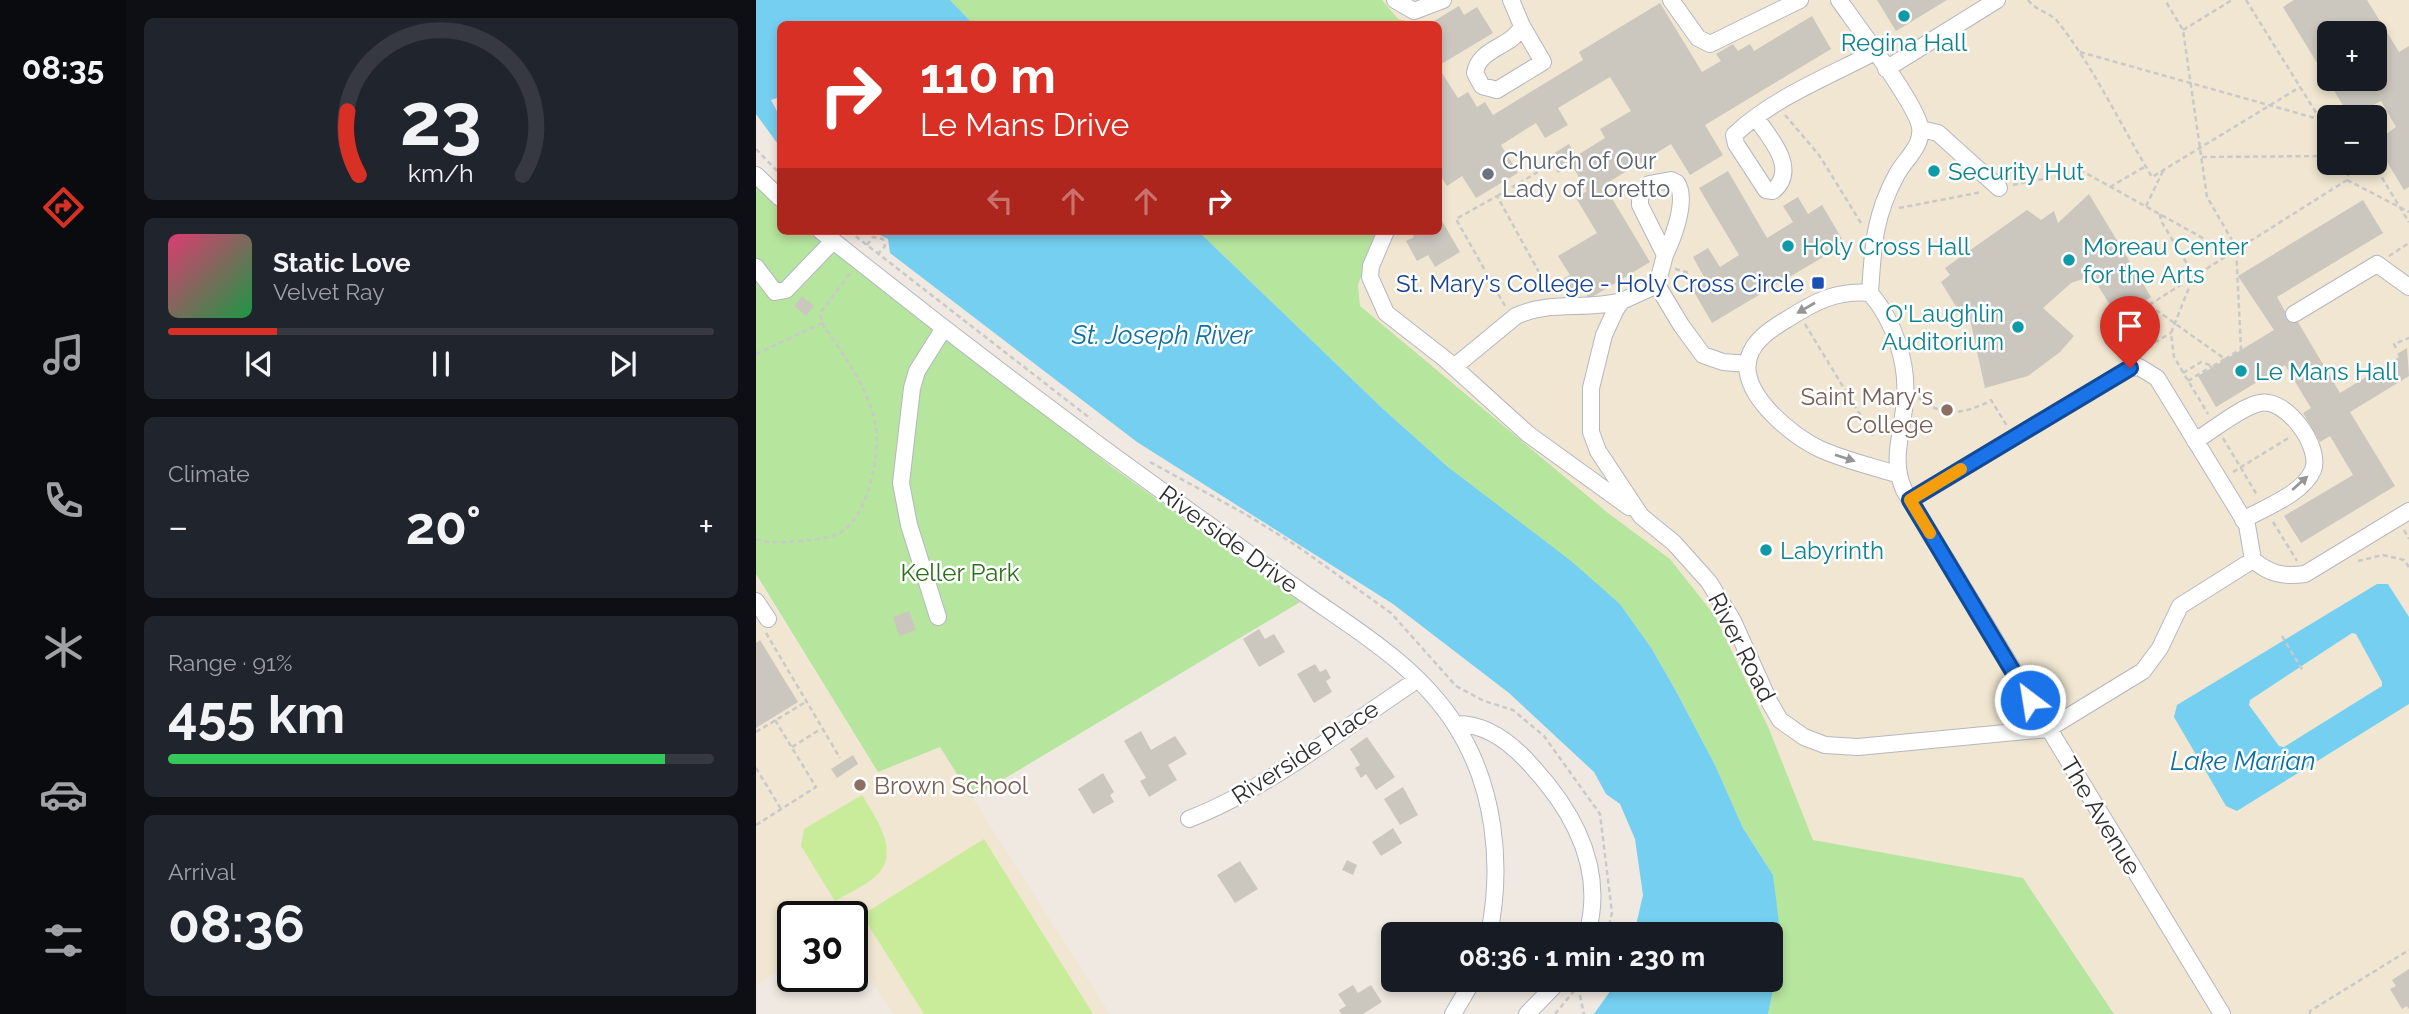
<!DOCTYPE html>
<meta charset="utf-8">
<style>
body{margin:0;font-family:Raleway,sans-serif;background:#20242c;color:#f1f3f6;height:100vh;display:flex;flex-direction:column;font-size:26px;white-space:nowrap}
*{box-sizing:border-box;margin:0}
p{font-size:23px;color:#9ea1a6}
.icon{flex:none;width:38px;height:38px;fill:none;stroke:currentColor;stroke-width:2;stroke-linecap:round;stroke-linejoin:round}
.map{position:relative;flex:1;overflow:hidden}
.details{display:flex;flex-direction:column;gap:18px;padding:18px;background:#0d0f14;width:630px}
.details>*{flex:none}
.top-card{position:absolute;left:21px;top:21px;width:665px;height:214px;border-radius:10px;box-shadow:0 4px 10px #0003;background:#d93025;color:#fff;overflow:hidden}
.controls{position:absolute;left:1561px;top:21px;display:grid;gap:14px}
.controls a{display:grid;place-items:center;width:70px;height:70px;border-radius:10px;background:#171b24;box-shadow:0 4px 10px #0003;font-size:35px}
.speed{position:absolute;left:21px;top:901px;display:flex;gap:14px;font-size:35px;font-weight:700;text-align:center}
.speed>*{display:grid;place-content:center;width:91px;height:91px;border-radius:50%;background:#171b24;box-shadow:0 4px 10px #0003;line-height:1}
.speed .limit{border:4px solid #111;border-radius:10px;background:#fff;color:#111}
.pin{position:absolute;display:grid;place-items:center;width:60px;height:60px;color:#fff;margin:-72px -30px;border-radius:50% 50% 50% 0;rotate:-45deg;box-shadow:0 0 7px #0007}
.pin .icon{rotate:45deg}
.me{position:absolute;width:77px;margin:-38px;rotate:329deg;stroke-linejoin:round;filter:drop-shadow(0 0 5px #0008)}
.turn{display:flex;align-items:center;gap:24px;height:147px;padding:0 28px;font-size:32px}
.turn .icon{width:91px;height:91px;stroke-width:2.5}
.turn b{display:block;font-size:49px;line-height:60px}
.lanes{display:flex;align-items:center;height:66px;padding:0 28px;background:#0003;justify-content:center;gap:35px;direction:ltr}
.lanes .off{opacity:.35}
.big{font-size:52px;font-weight:700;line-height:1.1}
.details .widget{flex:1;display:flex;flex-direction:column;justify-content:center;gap:10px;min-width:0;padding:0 24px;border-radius:10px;background:#20242c}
.details .dial{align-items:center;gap:0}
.dial svg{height:182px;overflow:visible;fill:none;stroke:#363941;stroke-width:7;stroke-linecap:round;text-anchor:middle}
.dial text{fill:#f1f3f6;stroke:none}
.song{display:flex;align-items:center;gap:21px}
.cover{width:84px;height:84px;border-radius:10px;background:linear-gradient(135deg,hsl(340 70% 55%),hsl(140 70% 35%))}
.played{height:7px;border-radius:4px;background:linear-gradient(90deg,#d93025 20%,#363941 20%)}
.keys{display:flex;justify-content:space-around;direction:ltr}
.heat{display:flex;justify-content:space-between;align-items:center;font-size:38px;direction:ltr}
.charge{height:10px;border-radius:5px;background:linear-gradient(90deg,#34c759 91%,#363941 0)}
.trip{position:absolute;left:625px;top:922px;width:402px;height:70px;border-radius:10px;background:#171b24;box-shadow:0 4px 10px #0003;font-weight:700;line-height:70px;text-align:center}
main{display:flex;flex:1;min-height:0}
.tabs{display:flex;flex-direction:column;width:126px;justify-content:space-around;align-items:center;background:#090b0e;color:#9ea1a6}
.tabs .icon{width:49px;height:49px}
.tabs .active{color:#d93025}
.tabs b{font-size:32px;color:#f1f3f6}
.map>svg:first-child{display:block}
</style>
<main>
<nav class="tabs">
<b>08:35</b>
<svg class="icon active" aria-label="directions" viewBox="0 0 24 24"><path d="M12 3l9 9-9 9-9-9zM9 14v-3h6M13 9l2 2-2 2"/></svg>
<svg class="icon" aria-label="music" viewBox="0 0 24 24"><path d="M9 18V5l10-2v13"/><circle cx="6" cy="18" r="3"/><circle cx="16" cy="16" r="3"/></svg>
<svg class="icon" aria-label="phone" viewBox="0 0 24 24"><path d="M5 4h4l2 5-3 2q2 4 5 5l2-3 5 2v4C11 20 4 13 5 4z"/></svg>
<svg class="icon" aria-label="climate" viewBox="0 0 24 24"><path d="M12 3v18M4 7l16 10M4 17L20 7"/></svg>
<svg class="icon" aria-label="car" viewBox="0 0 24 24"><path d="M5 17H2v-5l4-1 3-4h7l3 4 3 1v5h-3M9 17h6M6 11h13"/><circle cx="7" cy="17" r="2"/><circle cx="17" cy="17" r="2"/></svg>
<svg class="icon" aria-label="filters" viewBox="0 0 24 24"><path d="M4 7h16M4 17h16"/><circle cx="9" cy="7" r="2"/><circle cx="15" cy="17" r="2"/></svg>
</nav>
<section class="details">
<div class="widget dial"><svg viewBox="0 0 100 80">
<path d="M14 69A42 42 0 1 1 86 69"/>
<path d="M14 69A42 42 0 0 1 9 41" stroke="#d93025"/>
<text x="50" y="56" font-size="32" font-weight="700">23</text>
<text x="50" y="72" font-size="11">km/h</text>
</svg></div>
<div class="widget">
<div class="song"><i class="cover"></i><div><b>Static Love</b><p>Velvet Ray</p></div></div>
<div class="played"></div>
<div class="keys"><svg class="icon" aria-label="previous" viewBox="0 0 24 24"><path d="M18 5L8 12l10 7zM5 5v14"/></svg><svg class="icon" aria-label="pause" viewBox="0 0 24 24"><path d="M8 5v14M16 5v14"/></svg><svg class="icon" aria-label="next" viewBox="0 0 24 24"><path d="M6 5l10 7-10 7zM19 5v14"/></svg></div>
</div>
<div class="widget"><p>Climate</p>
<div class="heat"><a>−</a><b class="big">20°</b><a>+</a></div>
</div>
<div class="widget"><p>Range · 91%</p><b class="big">455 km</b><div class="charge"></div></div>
<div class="widget"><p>Arrival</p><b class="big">08:36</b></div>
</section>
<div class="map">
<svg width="1653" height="1014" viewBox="0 0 1653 1014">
<rect width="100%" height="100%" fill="#efe9e1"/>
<!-- education -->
<path fill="#f0e6d1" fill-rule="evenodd" d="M571 0H1653V1014H1358L1267 878 1057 840 1013 729 959 616 914 559 852 513 604 306 550 231H682V24H586ZM1573 33H1619V79H1573ZM1573 117H1619V163H1573Z
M0 577 122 772 184 747 354 1014H137L96 949V917H37V962L0 985Z"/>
<!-- green -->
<path fill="#b6e59e" d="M194 0H626L642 19 658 23 217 24Z
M0 185 24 207V231H55L356 467 544 602 216 798 184 747 122 772 0 574Z
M442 231H621L602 285 604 306 852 513 914 559 959 616 1013 729 1057 840 1267 878 1358 1014H1012L1020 975 1017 875 987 828 959 765 921 693 896 649 864 604 692 467 626 408Z"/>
<!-- pitch -->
<path fill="#c9ec9a" d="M106 795C119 817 145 851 121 875 111 885 92 893 79 901L45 846 48 829Z
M228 839 337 1014H168L106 915Z"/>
<!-- water -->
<path fill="#75cff0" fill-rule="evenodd" d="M0 0H194L217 24H24V97L15 100 24 117V147L0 114Z
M116 231H442L626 408 692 467 815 561 864 604 896 649 921 693 959 765 987 828 1017 875 1023 923 1020 975 1012 1014H838L862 980H1015V934H878L887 895 879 839 864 804 850 794 838 772 753 693 637 604 381 442 134 253 132 239Z
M1621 584H1632L1653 617V704L1481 811 1470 806 1418 717 1421 705ZM1596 633 1600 634 1626 682V686L1528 747 1523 746 1493 705 1494 700Z"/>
<!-- building -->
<path fill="#cbc7bf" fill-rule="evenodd" d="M1121 0H1191L1140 31Z
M1538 0H1611L1643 52 1653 46V187L1648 190 1619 142 1640 127 1625 101 1594 117 1527 7ZM1573 33H1619V79H1573Z
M904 3 946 72 965 61 960 54 977 44 982 51 994 44 998 51 1056 16 1075 49 949 125 967 155 934 175 915 144 848 185 894 262 833 299 826 288 814 295 805 280 814 275 802 256 841 233 820 198 831 191 816 165 802 173 792 157 813 144 820 156 849 138 844 129 875 111 854 77 802 108 812 125 789 138 780 123 745 145 762 173 720 198 706 176 691 186 682 172V67L702 98 712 92 721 107 729 102 737 115 827 60 823 52Z
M703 6 708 15 721 7 737 33 682 66V24H673Z
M1178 162 1187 169 1178 180 1169 173Z
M972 171 1011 238 1037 222 1027 206 1042 197 1052 214 1066 205 1089 244 956 323 934 285 948 277 937 257 952 248 964 267 983 255 943 188Z
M1333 194 1395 297 1362 318 1336 276 1315 283 1287 308 1318 336 1304 352 1272 376 1229 388 1213 315 1207 318 1185 282 1194 275 1189 268 1271 210 1285 220 1298 211 1302 223Z
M1607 200 1627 233 1521 297 1534 320 1539 317 1584 393 1643 357 1641 354 1651 348 1653 376 1594 412 1639 486 1545 543 1528 516 1597 475 1574 436 1564 442 1547 413 1555 408 1529 365 1460 407 1442 376 1518 330 1482 276Z
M682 214 704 252 679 267 672 255 661 261 650 241 658 237 654 231H682Z
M46 296 58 306 50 316 38 306Z
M153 611 160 630 143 636 137 617Z
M503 629 509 639 518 634 529 652 503 667 487 639Z
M4 640 42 702 0 728V643Z
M559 664 564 672 570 669 575 678 570 681 576 692 558 703 541 674Z
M385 731 395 750 419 736 431 754 412 765 421 780 393 797 384 781 390 778 368 741Z
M611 737 639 777 620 790 610 774 605 778 599 768 604 765 594 749Z
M97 755 102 764 81 778 75 769Z
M347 773 358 792 354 795 358 802 337 814 322 789Z
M647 787 662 815 644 825 628 799Z
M637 828 646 843 625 856 616 842Z
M591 860 601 865 597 875 586 870Z
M484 861 502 889 479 903 461 875Z
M1653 969V1009L1651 1006 1646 1009 1634 989 1640 986 1636 980Z
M597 985 602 993 615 985 626 1002 607 1014H585L583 1010 590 1006 582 994Z"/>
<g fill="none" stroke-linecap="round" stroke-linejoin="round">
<!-- minor casing -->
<g stroke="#b4b7c1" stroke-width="18">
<path id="minor" d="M639 0 658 11 687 0
M755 0 766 26
M915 0 942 38 954 44 1044 0
M1083 0C1099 23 1161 105 1164 127 1167 146 1150 158 1141 174 1118 216 1117 246 1114 293
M766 26 787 62 741 90 726 86 719 73C723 47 756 48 766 26Z
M1130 69 1241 0
M1000 118C1014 138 1043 169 1017 191L1010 190 980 144 978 135C1017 98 1071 77 1119 52
M1165 129 1182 133 1243 188
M0 175 24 198
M915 180 921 183C932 200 917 238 909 255L884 205V197L893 184Z
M65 231C187 329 312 424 439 515 475 540 510 567 546 592 602 631 663 667 700 726 739 787 747 865 733 934
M630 231 615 266 614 277 630 313 689 359 772 434 873 507
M909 255 901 285 925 325 947 355 967 362 992 364
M0 267 19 292 30 290 77 241
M901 285 866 301 860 309 848 335 835 388V432L842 451 885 516 918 543 953 582 977 621 1014 703 1024 720 1048 737 1069 745 1102 747 1292 729 1387 671 1404 648 1424 606 1497 560 1491 525 1401 378 1383 367 1374 368 1154 500
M1538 314 1621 264 1653 287
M698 367 760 316C794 300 829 311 866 301
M1439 441C1456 431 1486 406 1504 403 1530 397 1566 447 1557 470 1547 494 1508 508 1487 520
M1140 474C1115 466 1088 460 1064 449 1036 436 982 393 993 357 998 340 1015 329 1030 320 1058 302 1080 290 1114 293 1138 321 1152 362 1149 399 1147 432 1134 459 1148 490L1466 1014
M1497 560C1514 574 1527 577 1549 574L1653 511
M0 601 12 619
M182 617 153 525 145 483 156 388 161 371 188 328
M699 724C729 723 754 742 773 763 817 810 850 868 831 934
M433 819C511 789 591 726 661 680
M697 1014 717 980
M771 1014 804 980"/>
</g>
<!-- path -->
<path stroke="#c9c9c9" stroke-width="2.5" stroke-dasharray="5 3.5" stroke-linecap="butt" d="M1272 0C1280 11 1294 12 1302 22 1339 69 1365 126 1396 177L1544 87
M1490 0 1564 119
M1427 30 1476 0
M1324 52 1573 122
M1029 115 1063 155 1105 223
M0 149 24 174
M1446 157 1573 156
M1617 163 1653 222
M1591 180 1653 212
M1257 185 1326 171 1472 252
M1354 187 1390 166
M741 196 792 166
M1390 206 1408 169
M1143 208 1226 192
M1404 214 1405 221 1438 275 1415 333 1418 357 1452 414
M93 231 335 419
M111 245 117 237 127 239 129 246 122 254
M1633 256 1653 243
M919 269 934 273
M1393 305 1469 359 1485 349 1480 247 1451 197 1427 30 1409 0
M1393 305 1591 180 1595 163
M1393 305 1399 343
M749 306 700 219 741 196 795 294
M1049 324 1117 436
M1640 348 1638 344 1653 338
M1384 351 1415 333
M0 354 66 323
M1427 373 1445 362 1457 366 1469 359
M1432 381 1456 366
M1163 398C1185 418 1211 414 1235 400L1251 426
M1467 438 1501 495
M394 462 491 515 541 546 635 613 700 686 728 701 757 710 788 736 844 814 856 913 851 934
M1477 472 1534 437
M1517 522 1541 561
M1648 530 1653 539
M0 539C14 544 28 542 43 541 56 540 73 539 85 532 111 518 124 456 120 428 114 389 87 355 66 323L64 313 95 272
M1602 561 1627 555 1648 560 1653 567
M10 633 84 758
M1526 636 1547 671
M0 732 48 703
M36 747 65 729
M0 768 25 809
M0 825 60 787 19 720
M822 987 828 1014
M799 1014 827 980
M1554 1014V1011L1653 950"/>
<!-- minor -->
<use href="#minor" stroke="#fff" stroke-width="16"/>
</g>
<!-- one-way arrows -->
<defs><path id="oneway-solid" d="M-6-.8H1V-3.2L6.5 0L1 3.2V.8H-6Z" transform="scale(1.75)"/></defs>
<g fill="#969696">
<use href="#oneway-solid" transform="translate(1050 308) rotate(150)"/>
<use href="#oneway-solid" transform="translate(1089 458) rotate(18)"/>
<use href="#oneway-solid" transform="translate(1544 483) rotate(-42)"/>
</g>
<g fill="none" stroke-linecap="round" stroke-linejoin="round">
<!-- route casing -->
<g stroke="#114b97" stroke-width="18">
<path id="route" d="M1274 700 1154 500 1374 368"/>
</g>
<!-- route -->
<use href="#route" stroke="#1a73e8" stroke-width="12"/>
<!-- slow -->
<path stroke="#f59e0b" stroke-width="12" d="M1174 533 1154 500 1205 469"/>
</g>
<!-- markers -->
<g fill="#0f9aa8" stroke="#fff" stroke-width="2.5">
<circle cx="1148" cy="16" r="7"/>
<circle cx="1178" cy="171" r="7"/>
<circle cx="1032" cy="246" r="7"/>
<circle cx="1313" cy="260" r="7"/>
<circle cx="1262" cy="327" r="7"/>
<circle cx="1485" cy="371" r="7"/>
<circle cx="1010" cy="550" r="7"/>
</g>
<circle fill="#6b7280" stroke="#fff" stroke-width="2.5" cx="732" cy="174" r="7"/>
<rect fill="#1a4fb4" stroke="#fff" stroke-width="2.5" x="1055" y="276" width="14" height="14" rx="3.5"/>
<g fill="#8d6e63" stroke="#fff" stroke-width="2.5">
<circle cx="1191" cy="410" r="7"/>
<circle cx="104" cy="785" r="7"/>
</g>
<g text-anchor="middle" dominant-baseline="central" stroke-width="5" stroke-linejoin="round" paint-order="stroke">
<!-- culture labels -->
<g font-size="24" fill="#0d838f" stroke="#fff" text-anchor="start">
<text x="1148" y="42" text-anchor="middle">Regina Hall</text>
<text x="1192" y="171">Security Hut</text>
<text x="1046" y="246">Holy Cross Hall</text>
<text x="1327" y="246">Moreau Center<tspan x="1327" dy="28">for the Arts</tspan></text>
<text x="1248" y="313" text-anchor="end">O'Laughlin<tspan x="1248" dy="28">Auditorium</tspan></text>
<text x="1499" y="371">Le Mans Hall</text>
<text x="1024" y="550">Labyrinth</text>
</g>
<!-- worship labels -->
<g font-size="24" fill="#5b616d" stroke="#fff" text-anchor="start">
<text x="746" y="160">Church of Our<tspan x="746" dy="28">Lady of Loretto</tspan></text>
</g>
<!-- transit labels -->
<g font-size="24" fill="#164399" stroke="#fff" text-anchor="end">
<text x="1048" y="283">St. Mary's College - Holy Cross Circle</text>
</g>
<!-- education labels -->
<g font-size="24" fill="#785e54" stroke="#fff" text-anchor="end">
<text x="1177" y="396">Saint Mary's<tspan x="1177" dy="28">College</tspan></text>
<text x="118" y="785" text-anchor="start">Brown School</text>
</g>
<!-- street labels -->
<g font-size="24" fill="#2e2e2e" stroke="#fff">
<text transform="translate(473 539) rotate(36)">Riverside Drive</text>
<text transform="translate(986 647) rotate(63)">River Road</text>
<text transform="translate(549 752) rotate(-33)">Riverside Place</text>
<text transform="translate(1345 816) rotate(59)">The Avenue</text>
</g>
<!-- park labels -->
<g font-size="24" fill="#2c6e1b" stroke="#fff">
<text x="204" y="572">Keller Park</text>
</g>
<!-- water labels -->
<g font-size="26" font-style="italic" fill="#0d6fa3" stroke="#fff">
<text x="406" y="335">St. Joseph River</text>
<text x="1487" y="761">Lake Marian</text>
</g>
</g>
</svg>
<div class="controls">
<a>+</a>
<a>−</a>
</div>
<div class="speed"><div class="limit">30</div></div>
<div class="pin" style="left:1374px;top:368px;background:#d93025"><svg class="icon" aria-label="arrive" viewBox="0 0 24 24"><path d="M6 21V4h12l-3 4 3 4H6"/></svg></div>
<svg class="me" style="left:1274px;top:700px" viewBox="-20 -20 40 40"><circle r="17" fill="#1a73e8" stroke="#fff" stroke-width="3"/><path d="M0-11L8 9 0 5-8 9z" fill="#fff"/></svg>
<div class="trip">08:36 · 1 min · 230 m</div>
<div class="top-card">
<div class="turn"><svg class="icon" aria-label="right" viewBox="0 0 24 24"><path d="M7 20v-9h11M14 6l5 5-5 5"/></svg><div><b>110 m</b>Le Mans Drive</div></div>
<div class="lanes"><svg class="icon off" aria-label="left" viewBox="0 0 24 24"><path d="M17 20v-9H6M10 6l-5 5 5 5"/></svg><svg class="icon off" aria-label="ahead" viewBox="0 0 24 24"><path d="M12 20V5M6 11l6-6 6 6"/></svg><svg class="icon off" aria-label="ahead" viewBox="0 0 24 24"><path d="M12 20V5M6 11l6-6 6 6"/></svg><svg class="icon" aria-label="right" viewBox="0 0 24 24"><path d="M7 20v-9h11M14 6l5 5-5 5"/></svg></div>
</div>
</div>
</main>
